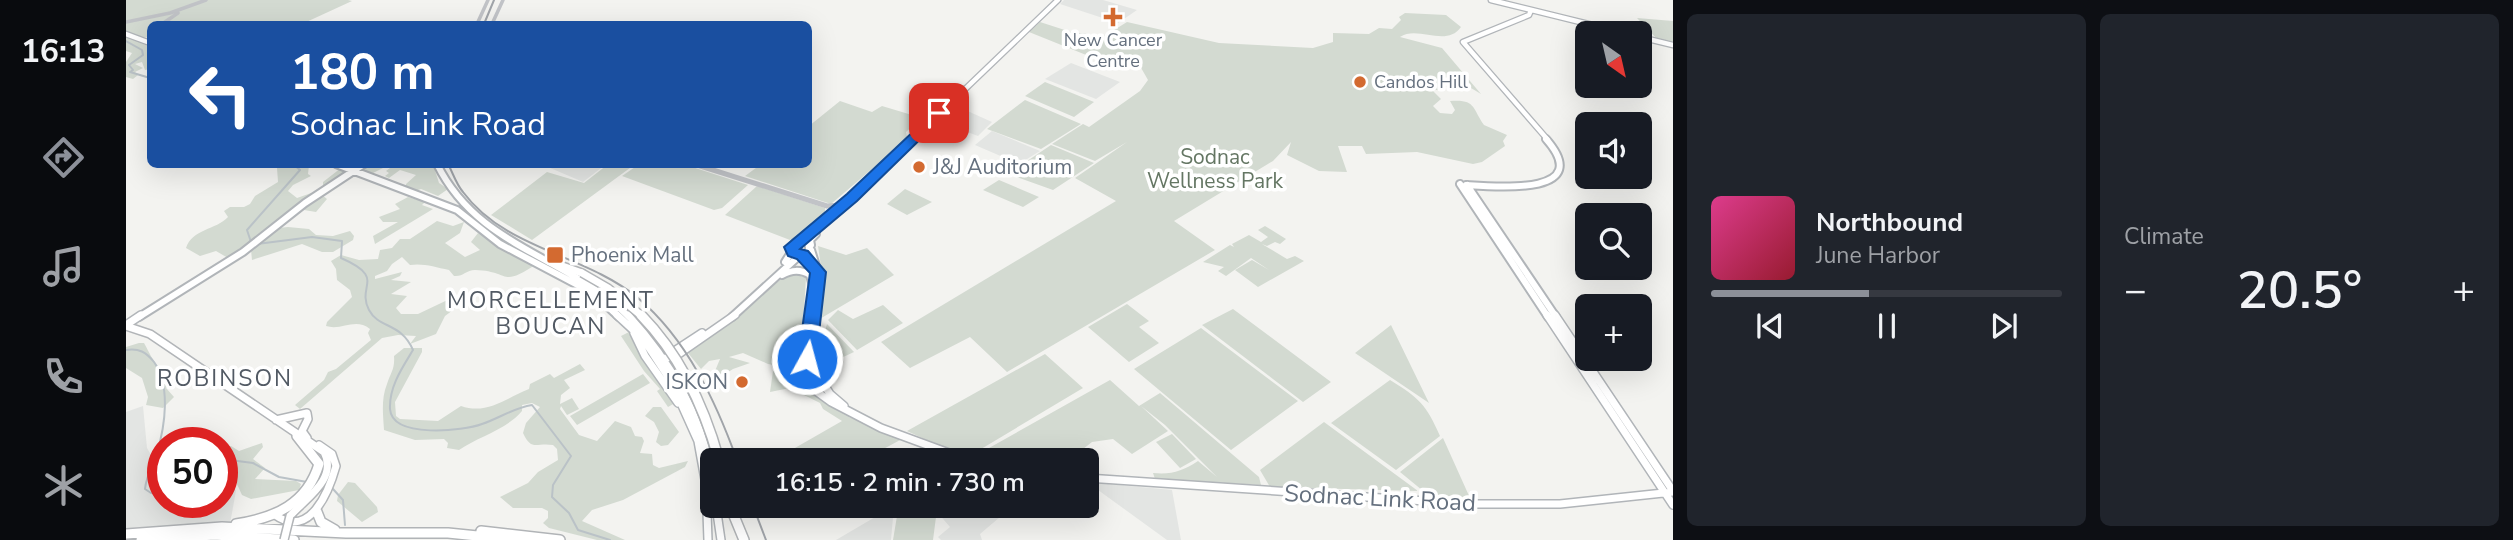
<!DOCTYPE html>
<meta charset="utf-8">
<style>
body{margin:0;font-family:"Nunito Sans",sans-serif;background:#20242c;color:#f1f3f6;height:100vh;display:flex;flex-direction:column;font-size:26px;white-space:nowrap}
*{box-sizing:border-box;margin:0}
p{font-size:23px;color:#9ea1a6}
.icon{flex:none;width:38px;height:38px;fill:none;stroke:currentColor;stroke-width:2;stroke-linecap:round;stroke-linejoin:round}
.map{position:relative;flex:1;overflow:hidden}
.panel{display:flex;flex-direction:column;gap:14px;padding:14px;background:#0d0f14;width:840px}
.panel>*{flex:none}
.top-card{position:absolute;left:21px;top:21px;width:665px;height:147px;border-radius:10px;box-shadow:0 7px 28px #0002;background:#1a4fa0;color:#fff;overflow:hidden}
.needle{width:46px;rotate:146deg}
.controls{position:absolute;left:1449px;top:21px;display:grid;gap:14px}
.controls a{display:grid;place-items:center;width:77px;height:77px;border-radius:10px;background:#171b24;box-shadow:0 7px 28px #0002;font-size:35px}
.speed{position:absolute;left:21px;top:427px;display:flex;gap:14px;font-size:35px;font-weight:700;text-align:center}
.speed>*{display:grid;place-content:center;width:91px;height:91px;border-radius:50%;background:#171b24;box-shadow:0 7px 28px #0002;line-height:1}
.speed .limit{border:10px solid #d22;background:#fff;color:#111}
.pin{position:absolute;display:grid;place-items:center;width:60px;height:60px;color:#fff;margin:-30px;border-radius:14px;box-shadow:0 4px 10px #0006}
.me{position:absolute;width:77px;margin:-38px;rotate:7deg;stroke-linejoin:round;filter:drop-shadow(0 0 5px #0008)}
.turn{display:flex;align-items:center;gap:24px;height:147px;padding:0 28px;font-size:32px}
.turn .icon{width:91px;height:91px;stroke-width:2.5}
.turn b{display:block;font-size:49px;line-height:60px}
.big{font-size:52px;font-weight:600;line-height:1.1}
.panel .tile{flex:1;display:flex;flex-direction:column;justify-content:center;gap:10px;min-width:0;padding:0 24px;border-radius:10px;background:#20242c}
.song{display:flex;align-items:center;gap:21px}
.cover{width:84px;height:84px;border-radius:10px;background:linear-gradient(135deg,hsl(330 70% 55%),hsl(350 70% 35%))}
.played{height:7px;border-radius:4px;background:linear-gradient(90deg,#8c9099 45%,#363941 45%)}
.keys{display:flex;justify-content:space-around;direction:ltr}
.heat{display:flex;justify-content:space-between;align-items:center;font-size:38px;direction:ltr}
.panel .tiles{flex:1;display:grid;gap:14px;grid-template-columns:repeat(2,1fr)}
.trip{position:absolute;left:574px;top:448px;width:399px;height:70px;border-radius:10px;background:#171b24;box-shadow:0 7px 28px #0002;font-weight:600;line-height:70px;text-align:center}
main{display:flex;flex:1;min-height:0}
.tab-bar{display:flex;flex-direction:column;width:126px;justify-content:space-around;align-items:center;background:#090b0e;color:#9ea1a6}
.tab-bar .icon{width:49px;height:49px}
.tab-bar .selected{color:#8c9099}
.tab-bar b{font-size:32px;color:#f1f3f6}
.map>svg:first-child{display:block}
</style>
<main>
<nav class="tab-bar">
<b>16:13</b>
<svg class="icon selected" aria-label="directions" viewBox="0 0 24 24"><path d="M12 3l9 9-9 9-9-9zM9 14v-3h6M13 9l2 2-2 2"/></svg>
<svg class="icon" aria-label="music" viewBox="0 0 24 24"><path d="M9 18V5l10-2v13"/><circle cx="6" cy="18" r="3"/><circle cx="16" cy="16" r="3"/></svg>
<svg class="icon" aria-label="phone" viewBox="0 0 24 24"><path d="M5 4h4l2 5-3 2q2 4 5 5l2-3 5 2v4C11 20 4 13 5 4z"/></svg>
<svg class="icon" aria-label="climate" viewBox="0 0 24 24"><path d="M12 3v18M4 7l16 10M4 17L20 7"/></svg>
</nav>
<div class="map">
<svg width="1547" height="540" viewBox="0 0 1547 540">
<rect width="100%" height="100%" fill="#f3f3f0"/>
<!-- built -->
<path fill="#e3e5e3" d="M938 0H977L1011 10 992 23 934 4Z
M945 63 994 82 970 99 919 79Z
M826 104 866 122 852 136 810 120Z
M866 131 914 151 893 164 849 145Z
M415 164 479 165 457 182Z
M17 406 21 448 37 476V502H96V479L104 480 110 491 101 540H0V412Z
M961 482 1046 490 1055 540H1041Z
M768 506 765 540H710Z
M806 506H861L874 517 854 534 856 540H815L812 537 824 527Z"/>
<!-- green -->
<path fill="#d3dad1" d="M0 0H222L226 1 176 24H24V38L0 34Z
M1279 13 1320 15 1335 27C1320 48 1292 25 1274 37L1316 48 1355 94 1335 82 1334 89 1319 86 1313 90H1306L1315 99 1307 106 1314 113 1326 114 1329 110 1324 101C1350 99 1346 108 1358 125L1381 135 1377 141 1379 146 1356 162 1347 164 1291 152 1240 154 1236 146H1212L1221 172 1193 171 1161 155 1165 142 1147 161 1048 221 1089 250 881 372 844 337 784 368 755 342 990 201 949 178 1001 142 969 161 926 144 957 124 963 127 1014 91 1022 80 1014 66 995 69 903 32 914 22 948 33 980 35 1001 22 1093 43 1187 48 1207 42V33L1243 34 1253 28 1266 29 1275 20 1273 17Z
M1511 18 1547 21V44L1533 41Z
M0 36 24 47V69L19 70 16 62 9 64 17 68 9 72 12 75 7 79 0 77V62L6 53 0 51Z
M919 82 968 102 948 117 899 96Z
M899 100 955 124 915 149 861 129Z
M714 101 746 112 756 106 786 115 808 102 818 106 800 122 793 120 780 132 781 137 774 145 705 204 619 176 634 165 682 164 683 126Z
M925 145 968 163 927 190 882 174Z
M307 164 313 183 322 189 312 196 295 189 289 191 280 187V184L290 175 274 170 263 178 259 176 263 173 260 171 264 168 261 166 247 173C226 166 215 183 197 186V182L215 168 204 165Z
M140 165H183L182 174 185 176 167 185 162 191 171 198 191 191 201 199 190 212 178 210 185 203 184 201 106 257 102 258 90 251 74 256 60 248C66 229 90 230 102 217L98 211 104 207H118L124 204 129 196 152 182 151 168Z
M481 165H508L406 240 365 215 421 172 458 183Z
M512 165H560L622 185 596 208 588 210 496 176Z
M873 180 913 197 897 207 857 190Z
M631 186 699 208V214L674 236 664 240 599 215Z
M779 189 806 202 781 215 761 204Z
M282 197 299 202 296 205 307 209 249 244 247 236 272 222H257L253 217 274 209 269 204Z
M311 221 327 226 338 222 334 233 319 243 339 257 354 250 345 242 352 233 378 248 412 263C373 289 386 271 349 270 340 270 337 277 328 276L323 270C309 267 297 263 284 265L276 257 266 264 261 271 249 276V279L276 272 274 276 265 280 285 282 265 294 281 296 270 308 275 314H292L332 295 338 294 339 301 319 316 310 334 284 344 290 336 272 335 256 338 174 409 169 405 198 380 202 372 210 369 245 340 242 333 244 329C229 317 216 331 200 326L201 322 226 297 224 290 211 280 210 269 205 261 215 255 233 260 252 259 254 250 266 248 274 239H284Z
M1139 226 1160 239 1154 244 1149 242 1141 246 1136 244 1161 259 1169 256 1178 261 1132 287 1109 270 1126 260 1143 270 1125 258 1100 276 1092 271 1098 267 1077 262 1104 245 1108 247 1106 244 1123 235 1135 242 1142 237 1132 230Z
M162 227 183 229 190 235 207 236 224 231 228 236 227 240 207 252H196L176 244 126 260 125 250 152 228Z
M692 246 720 255 741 248 768 275 692 320 696 273Z
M670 274 680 278 675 357 664 368 642 364 617 353 603 357 624 363 607 369 590 380 589 371 594 359 583 361 575 369 562 353 659 276Z
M1001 304 1023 321 1013 327 1033 343 1003 362 962 327Z
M757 305 777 323 731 350 702 320 712 310 727 319Z
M1107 309 1205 382 1177 402 1076 325Z
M701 324 728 352 700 365 694 363 692 354Z
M1265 325 1303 403 1229 353Z
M1075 328 1172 401 1105 450 1008 369Z
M503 332 549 403 542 407 531 391 534 389 518 371 495 336Z
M13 343H18C29 363 30 372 55 372L56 375 40 388 48 397 37 408 20 405 22 397 16 378 0 368V347Z
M278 348H296V352L269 402 270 416 274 419 312 421 335 406C361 415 380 398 403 389L404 384 424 374 428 378 454 364 459 370 438 380 444 388 435 395 434 404 446 398 453 409 441 415 435 406 434 409 453 435 471 441 489 421 505 427 509 436 516 437 518 441 514 453 526 454 527 465 533 468 562 461 559 467 497 500 466 510 456 521 499 540H471L423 528 417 523 422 518V511L416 508H387L374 497 402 483 412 472 432 460 431 449 427 445C410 442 406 452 397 433L400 423 414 407 406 403 396 405V411C380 430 353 436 333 450L321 448 322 443 318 439 289 440 258 430C257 414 255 399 261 384 265 372 269 369 268 356Z
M919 354 957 388 840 458 781 431Z
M647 371 725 414 723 417 776 439 737 460H648L716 421 697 409 694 403 664 388 644 392Z
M517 374 524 383 451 425 444 416Z
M984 380 1013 406 1034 393 1133 477 1135 485 1029 479 1027 473C1045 475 1057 471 1072 461L1091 477 1039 425 1015 406 1042 431 1006 454 987 439 966 442 943 460H867L847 457Z
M1264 380C1293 398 1300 404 1314 436L1270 470 1205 423Z
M527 407H535L553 432 542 445 535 446 530 442 533 432 528 422 519 416Z
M1198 422 1292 491 1144 487 1134 470Z
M1046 434 1070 459 1054 468 1030 442Z
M1317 438 1344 498 1302 495 1274 472Z
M136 443 137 447 127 459 139 468 129 479 170 481 175 484 173 490 125 499 116 495 110 482 96 478V449L105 446 113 451Z
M222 482 229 483 251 507 252 512 236 522 211 501 212 495Z
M772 510 810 517 807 540H767Z"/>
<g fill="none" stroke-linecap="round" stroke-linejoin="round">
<!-- stream -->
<path stroke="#bac2c7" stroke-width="2" d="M0 41 16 50 17 55 3 65 7 70 4 72 24 78
M125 242 121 230 174 170 167 164
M131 244 186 237 216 241 215 258C261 278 230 285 243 310 253 329 275 322 287 350 276 368 263 387 264 409 266 439 338 431 356 424 374 418 387 408 406 405L445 456 427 485 426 497 443 513 452 530 484 540
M0 350C13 348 20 352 28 362 45 386 39 426 31 453 27 465 20 476 19 489L25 493 37 488
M96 459 127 463 153 477 181 482
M207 489 217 500 219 525"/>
<!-- secondary-far2 casing -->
<g stroke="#b1b5b9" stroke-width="7">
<path id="secondary-far2" d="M1365 0 1499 33
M1405 10 1403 15 1337 42 1422 140
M0 34 24 43
M1514 37 1547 45
M786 140 932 0"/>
</g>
<!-- secondary-far1 casing -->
<g stroke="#b1b5b9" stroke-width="10">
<path id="secondary-far1" d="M210 164 331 210 374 244 467 293 493 317
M311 164C353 249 441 255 503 317
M1334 184 1422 317
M1340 185C1370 187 1470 196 1420 139
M1341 185 1430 317
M667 248a8 8 0 1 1 16 0a8 8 0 1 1-16 0Z
M671 243 729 195 788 139
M685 245 684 240 690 234
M685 250 692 272 687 317
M676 255 691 270
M659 262 666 251
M656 275C666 270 674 269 684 275L688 290
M13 317 117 252 179 203 238 164
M606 317 674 255"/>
</g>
<!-- secondary casing -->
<g stroke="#b1b5b9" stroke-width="10">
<path id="secondary" d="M491 315 518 340 545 381 572 441 580 485 582 540
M502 315C545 362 573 412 586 475
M1421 315 1547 505
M1429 315 1547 491
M0 325 15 315
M508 333 519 356 552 403
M686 341 691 366
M544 354 576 333
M535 359 550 356 609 315
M672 375a12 12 0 1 1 24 0a12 12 0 1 1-24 0Z
M678 367 687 315
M695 380 704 394 718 406
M683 386 705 402 755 428 842 460
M961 478 1344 504H1434L1547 492
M590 506 595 540"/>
</g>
<!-- primary casing -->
<g stroke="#b2b5b8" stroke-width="10">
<path id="primary" d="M0 326 24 334 198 452C212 479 180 498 164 516
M150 420 181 413 182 419 176 431 181 438
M149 515C184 540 203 491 210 466L206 454 193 445"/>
</g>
<!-- trunk-far1 casing -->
<g stroke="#b1b4b7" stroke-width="10">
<path id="trunk-far1" d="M425 262 456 273"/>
</g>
<!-- trunk casing -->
<g stroke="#b1b4b7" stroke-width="12">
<path id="trunk" d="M604 506 618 540
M191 512 195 522 209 530
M110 524C149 518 181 504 193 464L171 436
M355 531 434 540
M0 534 96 527 220 533H322L390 540
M15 540 88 535 168 540"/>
</g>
<!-- tertiary-far1 -->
<path stroke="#c1c3c7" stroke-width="3.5" d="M0 22 44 13 80 0
M36 24 52 13
M351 24 362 0
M366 24 377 0"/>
<!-- tertiary -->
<path stroke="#c1c3c7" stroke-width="5" d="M568 164 701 206 715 205"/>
<!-- secondary-far2 -->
<use href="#secondary-far2" stroke="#fff" stroke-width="4.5"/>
<!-- secondary-far1 -->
<use href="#secondary-far1" stroke="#fff" stroke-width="6"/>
<!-- secondary -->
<use href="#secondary" stroke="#fff" stroke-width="7"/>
<!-- primary -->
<use href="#primary" stroke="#fff" stroke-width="7"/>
<!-- trunk-far1 -->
<use href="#trunk-far1" stroke="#fff" stroke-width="7"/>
<!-- trunk -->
<use href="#trunk" stroke="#fff" stroke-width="9"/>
<!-- tram -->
<path stroke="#a0a4a9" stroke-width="2" d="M358 24 368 0
M322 164C327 173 330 184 337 192 380 250 459 254 512 298 561 339 590 402 611 460
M627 506 640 540"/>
<!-- primary-bridge casing -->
<g stroke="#b2b5b8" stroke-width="10" stroke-linecap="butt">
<path id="primary-bridge" d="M158 540 164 516"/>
</g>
<!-- trunk-bridge-far1 casing -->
<g stroke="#b1b4b7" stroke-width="10" stroke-linecap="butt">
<path id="trunk-bridge-far1" d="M456 273 482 288 517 317"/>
</g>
<!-- trunk-bridge casing -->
<g stroke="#b1b4b7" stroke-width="12" stroke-linecap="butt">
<path id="trunk-bridge" d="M515 315C555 356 578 406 593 460"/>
</g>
<!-- primary-bridge -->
<use href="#primary-bridge" stroke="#fff" stroke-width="7"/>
<!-- trunk-bridge-far1 -->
<use href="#trunk-bridge-far1" stroke="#fff" stroke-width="7"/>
<!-- trunk-bridge -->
<use href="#trunk-bridge" stroke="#fff" stroke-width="9"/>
</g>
<!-- route -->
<path fill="#1a73e8" stroke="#114b97" stroke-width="2" d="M813 109 820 113 818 116 731 201 674 249 682 251 700 272 690 359 688 364H675L672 359 684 273 671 259 662 256 658 247 721 194 809 111Z"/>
<!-- markers -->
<g fill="#d36a30" stroke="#fff" stroke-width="2.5">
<path d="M983.5 6.5h7v7h7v7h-7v7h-7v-7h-7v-7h7z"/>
<circle cx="1234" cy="82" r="7"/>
<circle cx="793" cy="167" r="7"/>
<rect x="420" y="246" width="18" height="18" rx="3.5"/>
<circle cx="616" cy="382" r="7"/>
</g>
<g text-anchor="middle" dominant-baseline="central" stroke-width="7" stroke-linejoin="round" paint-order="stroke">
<!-- far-poi labels -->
<g font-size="18" fill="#65707e" stroke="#fff">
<text x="987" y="40">New Cancer<tspan x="987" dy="21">Centre</tspan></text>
<text x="1248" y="82" text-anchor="start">Candos Hill</text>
</g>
<!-- park labels -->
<g font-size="21" fill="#647663" stroke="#fff">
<text x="1089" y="157">Sodnac<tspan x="1089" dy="24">Wellness Park</tspan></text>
</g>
<!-- poi labels -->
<g font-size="21" fill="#65707e" stroke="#fff" text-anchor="start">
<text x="807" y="167">J&amp;J Auditorium</text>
<text x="445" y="255">Phoenix Mall</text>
<text x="602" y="382" text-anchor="end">ISKON</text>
</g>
<!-- neighbourhood labels -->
<g font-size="23" letter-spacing="2" fill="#525a64" stroke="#fff">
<text x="425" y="300">MORCELLEMENT<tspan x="425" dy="26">BOUCAN</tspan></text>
<text x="99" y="378">ROBINSON</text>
</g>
<!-- near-street labels -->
<g font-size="24" fill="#65707e" stroke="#fff">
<text transform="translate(1254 498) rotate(3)">Sodnac Link Road</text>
</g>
</g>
</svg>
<div class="controls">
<a><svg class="needle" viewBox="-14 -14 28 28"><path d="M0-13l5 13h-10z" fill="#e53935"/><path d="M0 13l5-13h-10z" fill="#9ea1a6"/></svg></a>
<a><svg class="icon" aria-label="sound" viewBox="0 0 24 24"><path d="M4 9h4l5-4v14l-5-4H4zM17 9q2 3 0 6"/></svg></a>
<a><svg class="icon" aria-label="search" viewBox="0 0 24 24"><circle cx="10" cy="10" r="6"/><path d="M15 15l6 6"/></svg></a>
<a>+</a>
</div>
<div class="speed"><div class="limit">50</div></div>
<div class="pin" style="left:813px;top:113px;background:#d93025"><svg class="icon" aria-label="arrive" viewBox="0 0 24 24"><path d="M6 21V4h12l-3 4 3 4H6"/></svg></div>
<svg class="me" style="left:681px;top:359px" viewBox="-20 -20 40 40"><circle r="17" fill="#1a73e8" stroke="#fff" stroke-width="3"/><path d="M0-11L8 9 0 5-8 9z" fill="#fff"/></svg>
<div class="trip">16:15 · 2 min · 730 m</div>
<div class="top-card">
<div class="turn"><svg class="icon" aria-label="left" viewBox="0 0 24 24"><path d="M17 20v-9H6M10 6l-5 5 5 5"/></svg><div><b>180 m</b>Sodnac Link Road</div></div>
</div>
</div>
<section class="panel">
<div class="tiles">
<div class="tile">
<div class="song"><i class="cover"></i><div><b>Northbound</b><p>June Harbor</p></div></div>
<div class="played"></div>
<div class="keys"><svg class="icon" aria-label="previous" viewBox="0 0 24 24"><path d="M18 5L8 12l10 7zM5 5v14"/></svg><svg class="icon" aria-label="pause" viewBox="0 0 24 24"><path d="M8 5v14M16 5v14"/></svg><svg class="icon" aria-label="next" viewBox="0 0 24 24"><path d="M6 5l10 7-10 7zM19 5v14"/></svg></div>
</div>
<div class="tile"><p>Climate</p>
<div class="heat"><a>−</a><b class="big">20.5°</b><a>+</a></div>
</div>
</div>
</section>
</main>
